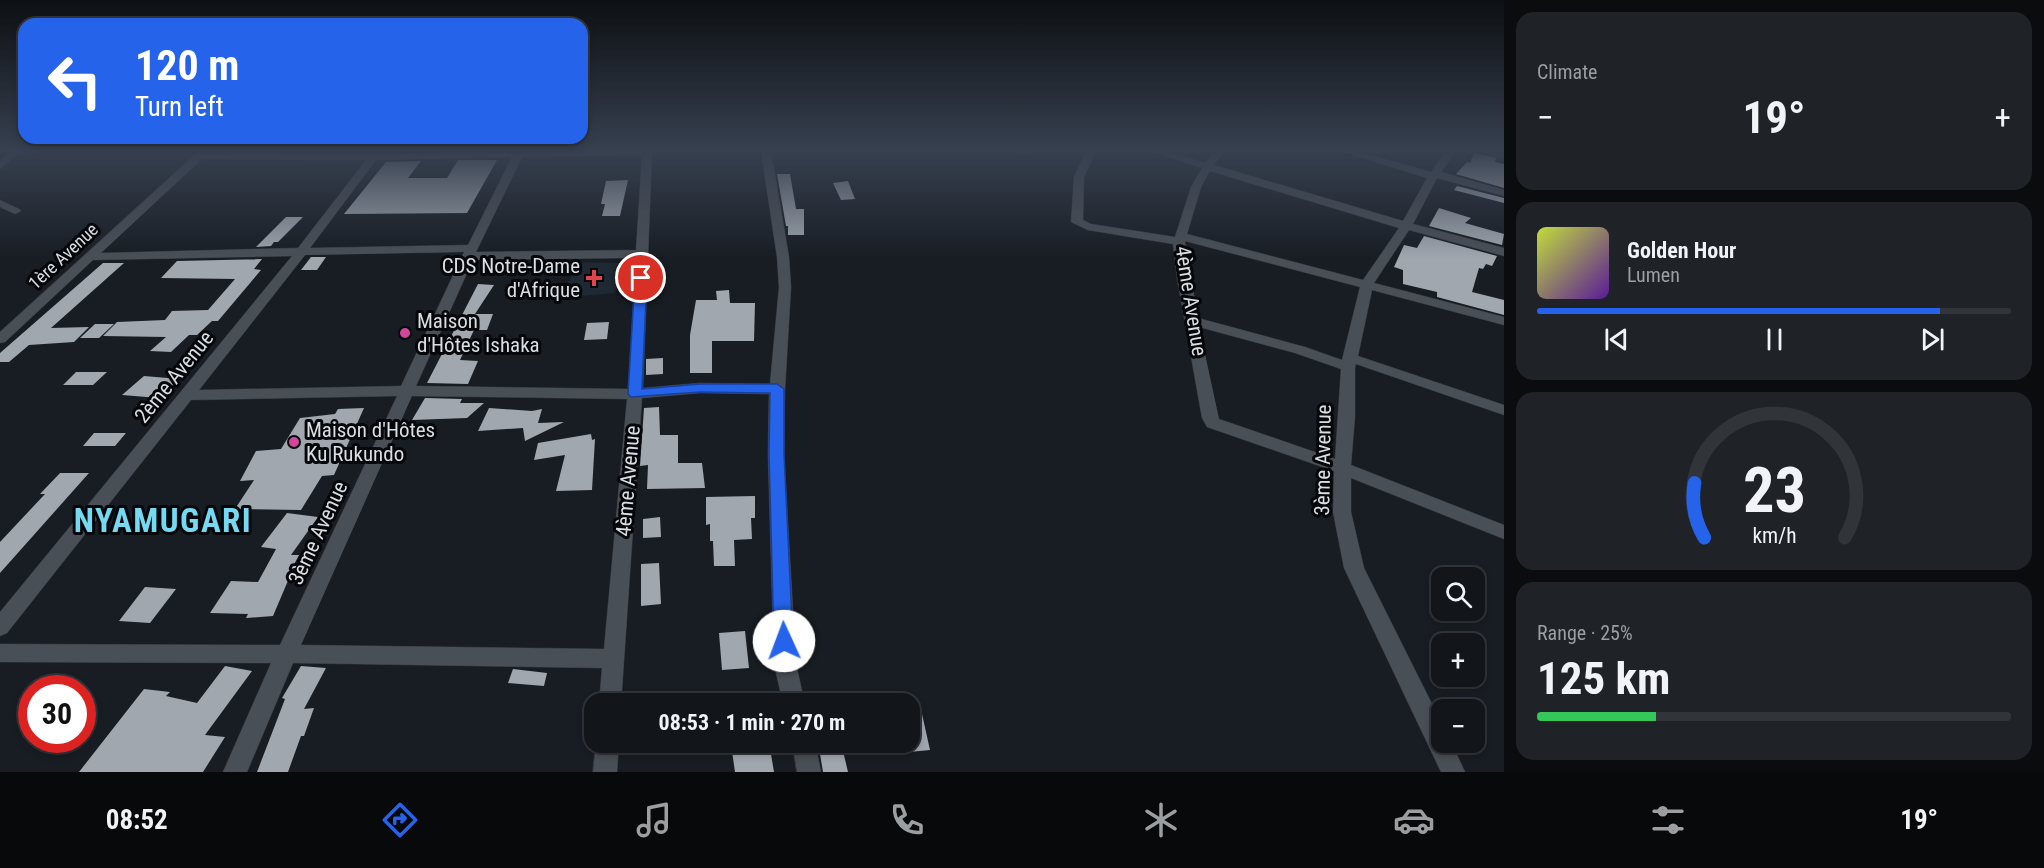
<!DOCTYPE html>
<meta charset="utf-8">
<style>
body{margin:0;font-family:"Roboto Condensed",sans-serif;background:#1f2327;color:#f1f3f6;height:100vh;display:flex;flex-direction:column;font-size:22px;white-space:nowrap}
*{box-sizing:border-box;margin:0}
p{font-size:20px;color:#9c9fa2}
.icon{flex:none;width:33px;height:33px;fill:none;stroke:currentColor;stroke-width:2;stroke-linecap:round;stroke-linejoin:round}
.map{position:relative;flex:1;overflow:hidden}
.drawer{display:flex;flex-direction:column;gap:12px;padding:12px;background:#0a0c0e;width:540px}
.drawer>*{flex:none}
.guide{position:absolute;left:18px;top:18px;width:570px;height:126px;border-radius:18px;box-shadow:0 3px 9px #0003,0 0 0 2px #313539;background:#2563eb;color:#fff;overflow:hidden}
.tools{position:absolute;left:1431px;top:567px;display:grid;gap:12px}
.tools a{display:grid;place-items:center;width:54px;height:54px;border-radius:12px;background:#12161a;box-shadow:0 3px 9px #0003,0 0 0 2px #313539;font-size:30px}
.speed{position:absolute;left:18px;top:675px;display:flex;gap:12px;font-size:30px;font-weight:700;text-align:center}
.speed>*{display:grid;place-content:center;width:78px;height:78px;border-radius:50%;background:#12161a;box-shadow:0 3px 9px #0003,0 0 0 2px #313539;line-height:1}
.speed .limit{border:9px solid #d22;background:#fff;color:#111}
.pin{position:absolute;display:grid;place-items:center;width:51px;height:51px;color:#fff;margin:-26px;border:3px solid #fff;border-radius:50%;box-shadow:0 2px 6px #0007}
.me{position:absolute;width:66px;margin:-33px;rotate:358deg;stroke-linejoin:round;filter:drop-shadow(0 0 4px #0008)}
.turn{display:flex;align-items:center;gap:21px;height:126px;padding:0 18px;font-size:27px}
.turn .icon{width:78px;height:78px;stroke-width:2.5}
.turn b{display:block;font-size:42px;line-height:51px}
.big{font-size:45px;font-weight:700;line-height:1.1}
.drawer .widget{flex:1;display:flex;flex-direction:column;justify-content:center;gap:9px;min-width:0;padding:0 21px;border-radius:18px;background:#1f2327}
.drawer .dial{align-items:center;gap:0}
.dial svg{height:156px;overflow:visible;fill:none;stroke:#313539;stroke-width:7;stroke-linecap:round;text-anchor:middle}
.dial text{fill:#f1f3f6;stroke:none}
.song{display:flex;align-items:center;gap:18px}
.cover{width:72px;height:72px;border-radius:9px;background:linear-gradient(135deg,hsl(70 70% 55%),hsl(270 70% 35%))}
.played{height:6px;border-radius:3px;background:linear-gradient(90deg,#2563eb 85%,#313539 85%)}
.keys{display:flex;justify-content:space-around;direction:ltr}
.heat{display:flex;justify-content:space-between;align-items:center;font-size:33px;direction:ltr}
.charge{height:9px;border-radius:4px;background:linear-gradient(90deg,#34c759 25%,#313539 0)}
.trip{position:absolute;left:584px;top:693px;width:336px;height:60px;border-radius:18px;background:#12161a;box-shadow:0 3px 9px #0003,0 0 0 2px #313539;font-weight:700;line-height:60px;text-align:center}
.dock{display:flex;height:96px;justify-content:space-around;align-items:center;background:#07090a;color:#9c9fa2}
.dock .icon{width:42px;height:42px}
.dock .on{color:#2563eb}
.dock b{font-size:27px;color:#f1f3f6}
main{display:flex;flex:1;min-height:0}
.map>svg:first-child{display:block}
</style>
<main>
<div class="map">
<svg width="1504" height="772" viewBox="0 0 1504 772">
<rect width="100%" height="100%" fill="#181d23"/>
<!-- built -->
<path fill="#1f2933" d="M579 262 621 263 615 293 560 298Z"/>
<!-- building -->
<path fill="#a0a7af" d="M1474 153 1496 158 1495 162 1504 164V188L1456 174 1467 162 1470 163Z
M458 160H497L467 213 344 214 386 162 421 161 408 178H447Z
M777 174H790L796 209H804V235H788V226H786Z
M628 180 620 216H602L605 204H601L606 181Z
M848 181 855 199 841 200 833 183Z
M1457 186 1504 198V203L1454 190Z
M1439 208 1471 218 1465 223 1504 234 1502 245 1429 226Z
M286 217H303L278 242H274L271 246 256 247Z
M1424 236 1497 256 1492 266 1486 264 1483 269 1479 268 1472 292 1504 300V315L1437 297V292L1403 284V270L1394 267 1404 245 1417 248Z
M311 257H326L317 270H301Z
M262 259 254 269 261 270 218 321H212L197 335H189L171 352 150 351 166 337 103 336 117 322 165 320 172 311 208 310 235 279 161 278 177 261Z
M103 263H124L51 328 89 327 74 342 29 345 9 362H0V353Z
M478 284 494 285 475 314H493L487 330H474L460 360 478 361 468 384 427 383Z
M729 290 730 303H755L754 341H712V373H690V335L696 300H717L716 291Z
M609 322 607 339 584 340 587 323Z
M95 324H114L99 338H80Z
M663 358V374L646 375V359Z
M76 372H107L93 385H63Z
M144 376 179 379 159 398 122 395Z
M425 398 462 399 460 403H484L467 418 412 420Z
M659 407 660 435H678V463H702L705 488 647 489 648 465 640 466 644 408Z
M364 408 334 475 322 476 301 510 235 509 254 480 240 481 256 451 281 449 300 418 335 414 338 409Z
M489 408 532 411 542 409 538 423 564 422 525 441 523 428 478 431Z
M94 433H126L115 446H83Z
M591 434 592 440 595 439 592 490 556 491 565 455 534 460 538 443Z
M60 473H89L0 573V542L45 494H40Z
M755 496V518H751L752 539 734 540 735 566H714L713 541H710V524L706 525V497Z
M287 513 318 517 291 555H299L288 576H290L273 616 246 618 248 614 210 613 231 581 258 582 276 549 261 547Z
M660 517 661 537 643 538V519Z
M659 563 661 604 641 606V564Z
M145 587 176 589 150 623 119 621Z
M745 631 749 668 722 670 719 633Z
M225 666 252 671 205 735 225 737 203 772H79L144 689 170 692 166 696 197 703Z
M301 666 326 668 304 709 314 708 304 736H301L288 772H257L285 699 282 698Z
M513 669 547 673 544 686 508 683Z
M909 714H922L930 750 909 752Z
M741 742H769L774 772H735L731 744Z
M843 751 848 772H823L820 754Z"/>
<g fill="none" stroke-linecap="round" stroke-linejoin="round">
<!-- street casing -->
<g stroke="#33363b" stroke-width="1">
<path id="street" d="M10 151H21L0 169V161Z
M199 151 371 154 373 151H383L381 154 652 151 643 388 700 383 770 384 779 287 777 257 761 151H771L789 257 791 287 785 389 784 454 796 664 805 704H783L774 664 768 454 769 394 700 393 642 398 621 704H599L602 668 293 663 247 772H223L271 663 0 662V644L280 645 397 396 191 400 7 633 0 636V612L292 256 93 260 5 342 0 343V332ZM642 155 636 250 476 252 522 157ZM512 157 468 245 310 248 376 160ZM202 159 366 160 298 248 101 253ZM464 252 401 386 199 390 305 255ZM636 258 628 389 416 386 473 260ZM412 396 627 399 604 649 301 645Z
M1030 151 1024 155 1019 152 1020 151Z
M1086 151H1096L1084 177 1083 220 1091 224 1175 237 1191 187 1202 168 1151 151H1167L1205 163 1215 151H1225L1214 165 1403 221 1427 178 1340 151H1357L1431 172 1446 151H1456L1441 172 1504 190V196L1437 178 1413 224 1504 248V256L1409 230 1374 283 1504 317V325L1372 290 1358 356 1504 405V415L1356 364 1355 367V416L1351 465 1504 525V539L1351 478V512L1364 568 1442 724V742H1451L1465 772H1441L1344 568 1333 512 1334 471 1207 427 1202 418 1177 278 1173 244 1088 230 1071 222 1074 177ZM1210 171 1399 228 1363 280 1187 234 1201 187ZM1185 241 1360 287 1342 360 1305 347 1198 318ZM1199 327 1295 353 1341 369 1335 459 1219 419Z
M1481 151 1504 152V158L1483 153Z
M0 200 19 209 21 211 15 214 0 207Z
M596 742H619L617 772H593Z
M792 742H815L821 772H797Z"/>
</g>
<!-- street -->
<use href="#street" fill="#494f56" fill-rule="evenodd"/>
</g>
<!-- sky -->
<linearGradient id="sky" x2="0" y2="1"><stop stop-color="#0d1013"/><stop offset="0.58" stop-color="#374050"/><stop offset="1" stop-color="#374050" stop-opacity="0"/></linearGradient>
<rect width="1504" height="259" fill="url(#sky)"/>
<!-- route -->
<path fill="#2563eb" stroke="#184099" stroke-width="1.5" d="M641 274 647 278 642 389 700 384H777L784 389V454L793 641 790 647 784 649 777 647 774 641 769 454 770 393 700 392 631 397 628 394 635 278Z"/>
<!-- markers -->
<path fill="#e0444e" stroke="#05070a" stroke-width="2" d="M591 269h6v6h6v6h-6v6h-6v-6h-6v-6h6z"/>
<g fill="#d1479c" stroke="#05070a" stroke-width="2">
<circle cx="405" cy="333" r="6"/>
<circle cx="294" cy="442" r="6"/>
</g>
<g text-anchor="middle" dominant-baseline="central" stroke-width="6" stroke-linejoin="round" paint-order="stroke">
<!-- far-street labels -->
<g font-size="18" fill="#dadee2" stroke="#05070a">
<text transform="translate(63 256) rotate(-43)">1ère Avenue</text>
</g>
<!-- poi labels -->
<g font-size="21" fill="#dadee2" stroke="#05070a" text-anchor="start">
<text x="580" y="266" text-anchor="end">CDS Notre-Dame<tspan x="580" dy="24">d'Afrique</tspan></text>
<text x="417" y="321">Maison<tspan x="417" dy="24">d'Hôtes Ishaka</tspan></text>
<text x="306" y="430">Maison d'Hôtes<tspan x="306" dy="24">Ku Rukundo</tspan></text>
</g>
<!-- street labels -->
<g font-size="21" fill="#dadee2" stroke="#05070a">
<text transform="translate(1191 301) rotate(81)">4ème Avenue</text>
<text transform="translate(174 377) rotate(-51)">2ème Avenue</text>
<text transform="translate(1323 460) rotate(-89)">3ème Avenue</text>
<text transform="translate(628 481) rotate(-85)">4ème Avenue</text>
<text transform="translate(318 533) rotate(-65)">3ème Avenue</text>
</g>
<!-- near-district labels -->
<g font-size="33" font-weight="bold" letter-spacing="1.5" fill="#75d9f2" stroke="#05070a">
<text x="163" y="520">NYAMUGARI</text>
</g>
</g>
</svg>
<div class="tools">
<a><svg class="icon" aria-label="search" viewBox="0 0 24 24"><circle cx="10" cy="10" r="6"/><path d="M15 15l6 6"/></svg></a>
<a>+</a>
<a>−</a>
</div>
<div class="speed"><div class="limit">30</div></div>
<div class="pin" style="left:641px;top:278px;background:#d93025"><svg class="icon" aria-label="arrive" viewBox="0 0 24 24"><path d="M6 21V4h12l-3 4 3 4H6"/></svg></div>
<svg class="me" style="left:784px;top:641px" viewBox="-20 -20 40 40"><circle r="19" fill="#fff"/><path d="M0-13L10 11 0 6-10 11z" fill="#2563eb"/></svg>
<div class="trip">08:53 · 1 min · 270 m</div>
<div class="guide">
<div class="turn"><svg class="icon" aria-label="left" viewBox="0 0 24 24"><path d="M17 20v-9H6M10 6l-5 5 5 5"/></svg><div><b>120 m</b>Turn left</div></div>
</div>
</div>
<section class="drawer">
<div class="widget"><p>Climate</p>
<div class="heat"><a>−</a><b class="big">19°</b><a>+</a></div>
</div>
<div class="widget">
<div class="song"><i class="cover"></i><div><b>Golden Hour</b><p>Lumen</p></div></div>
<div class="played"></div>
<div class="keys"><svg class="icon" aria-label="previous" viewBox="0 0 24 24"><path d="M18 5L8 12l10 7zM5 5v14"/></svg><svg class="icon" aria-label="pause" viewBox="0 0 24 24"><path d="M8 5v14M16 5v14"/></svg><svg class="icon" aria-label="next" viewBox="0 0 24 24"><path d="M6 5l10 7-10 7zM19 5v14"/></svg></div>
</div>
<div class="widget dial"><svg viewBox="0 0 100 80">
<path d="M14 69A42 42 0 1 1 86 69"/>
<path d="M14 69A42 42 0 0 1 9 41" stroke="#2563eb"/>
<text x="50" y="56" font-size="32" font-weight="700">23</text>
<text x="50" y="72" font-size="11">km/h</text>
</svg></div>
<div class="widget"><p>Range · 25%</p><b class="big">125 km</b><div class="charge"></div></div>
</section>
</main>
<nav class="dock">
<b>08:52</b>
<svg class="icon on" aria-label="directions" viewBox="0 0 24 24"><path d="M12 3l9 9-9 9-9-9zM9 14v-3h6M13 9l2 2-2 2"/></svg>
<svg class="icon" aria-label="music" viewBox="0 0 24 24"><path d="M9 18V5l10-2v13"/><circle cx="6" cy="18" r="3"/><circle cx="16" cy="16" r="3"/></svg>
<svg class="icon" aria-label="phone" viewBox="0 0 24 24"><path d="M5 4h4l2 5-3 2q2 4 5 5l2-3 5 2v4C11 20 4 13 5 4z"/></svg>
<svg class="icon" aria-label="climate" viewBox="0 0 24 24"><path d="M12 3v18M4 7l16 10M4 17L20 7"/></svg>
<svg class="icon" aria-label="car" viewBox="0 0 24 24"><path d="M5 17H2v-5l4-1 3-4h7l3 4 3 1v5h-3M9 17h6M6 11h13"/><circle cx="7" cy="17" r="2"/><circle cx="17" cy="17" r="2"/></svg>
<svg class="icon" aria-label="filters" viewBox="0 0 24 24"><path d="M4 7h16M4 17h16"/><circle cx="9" cy="7" r="2"/><circle cx="15" cy="17" r="2"/></svg>
<b>19°</b>
</nav>
